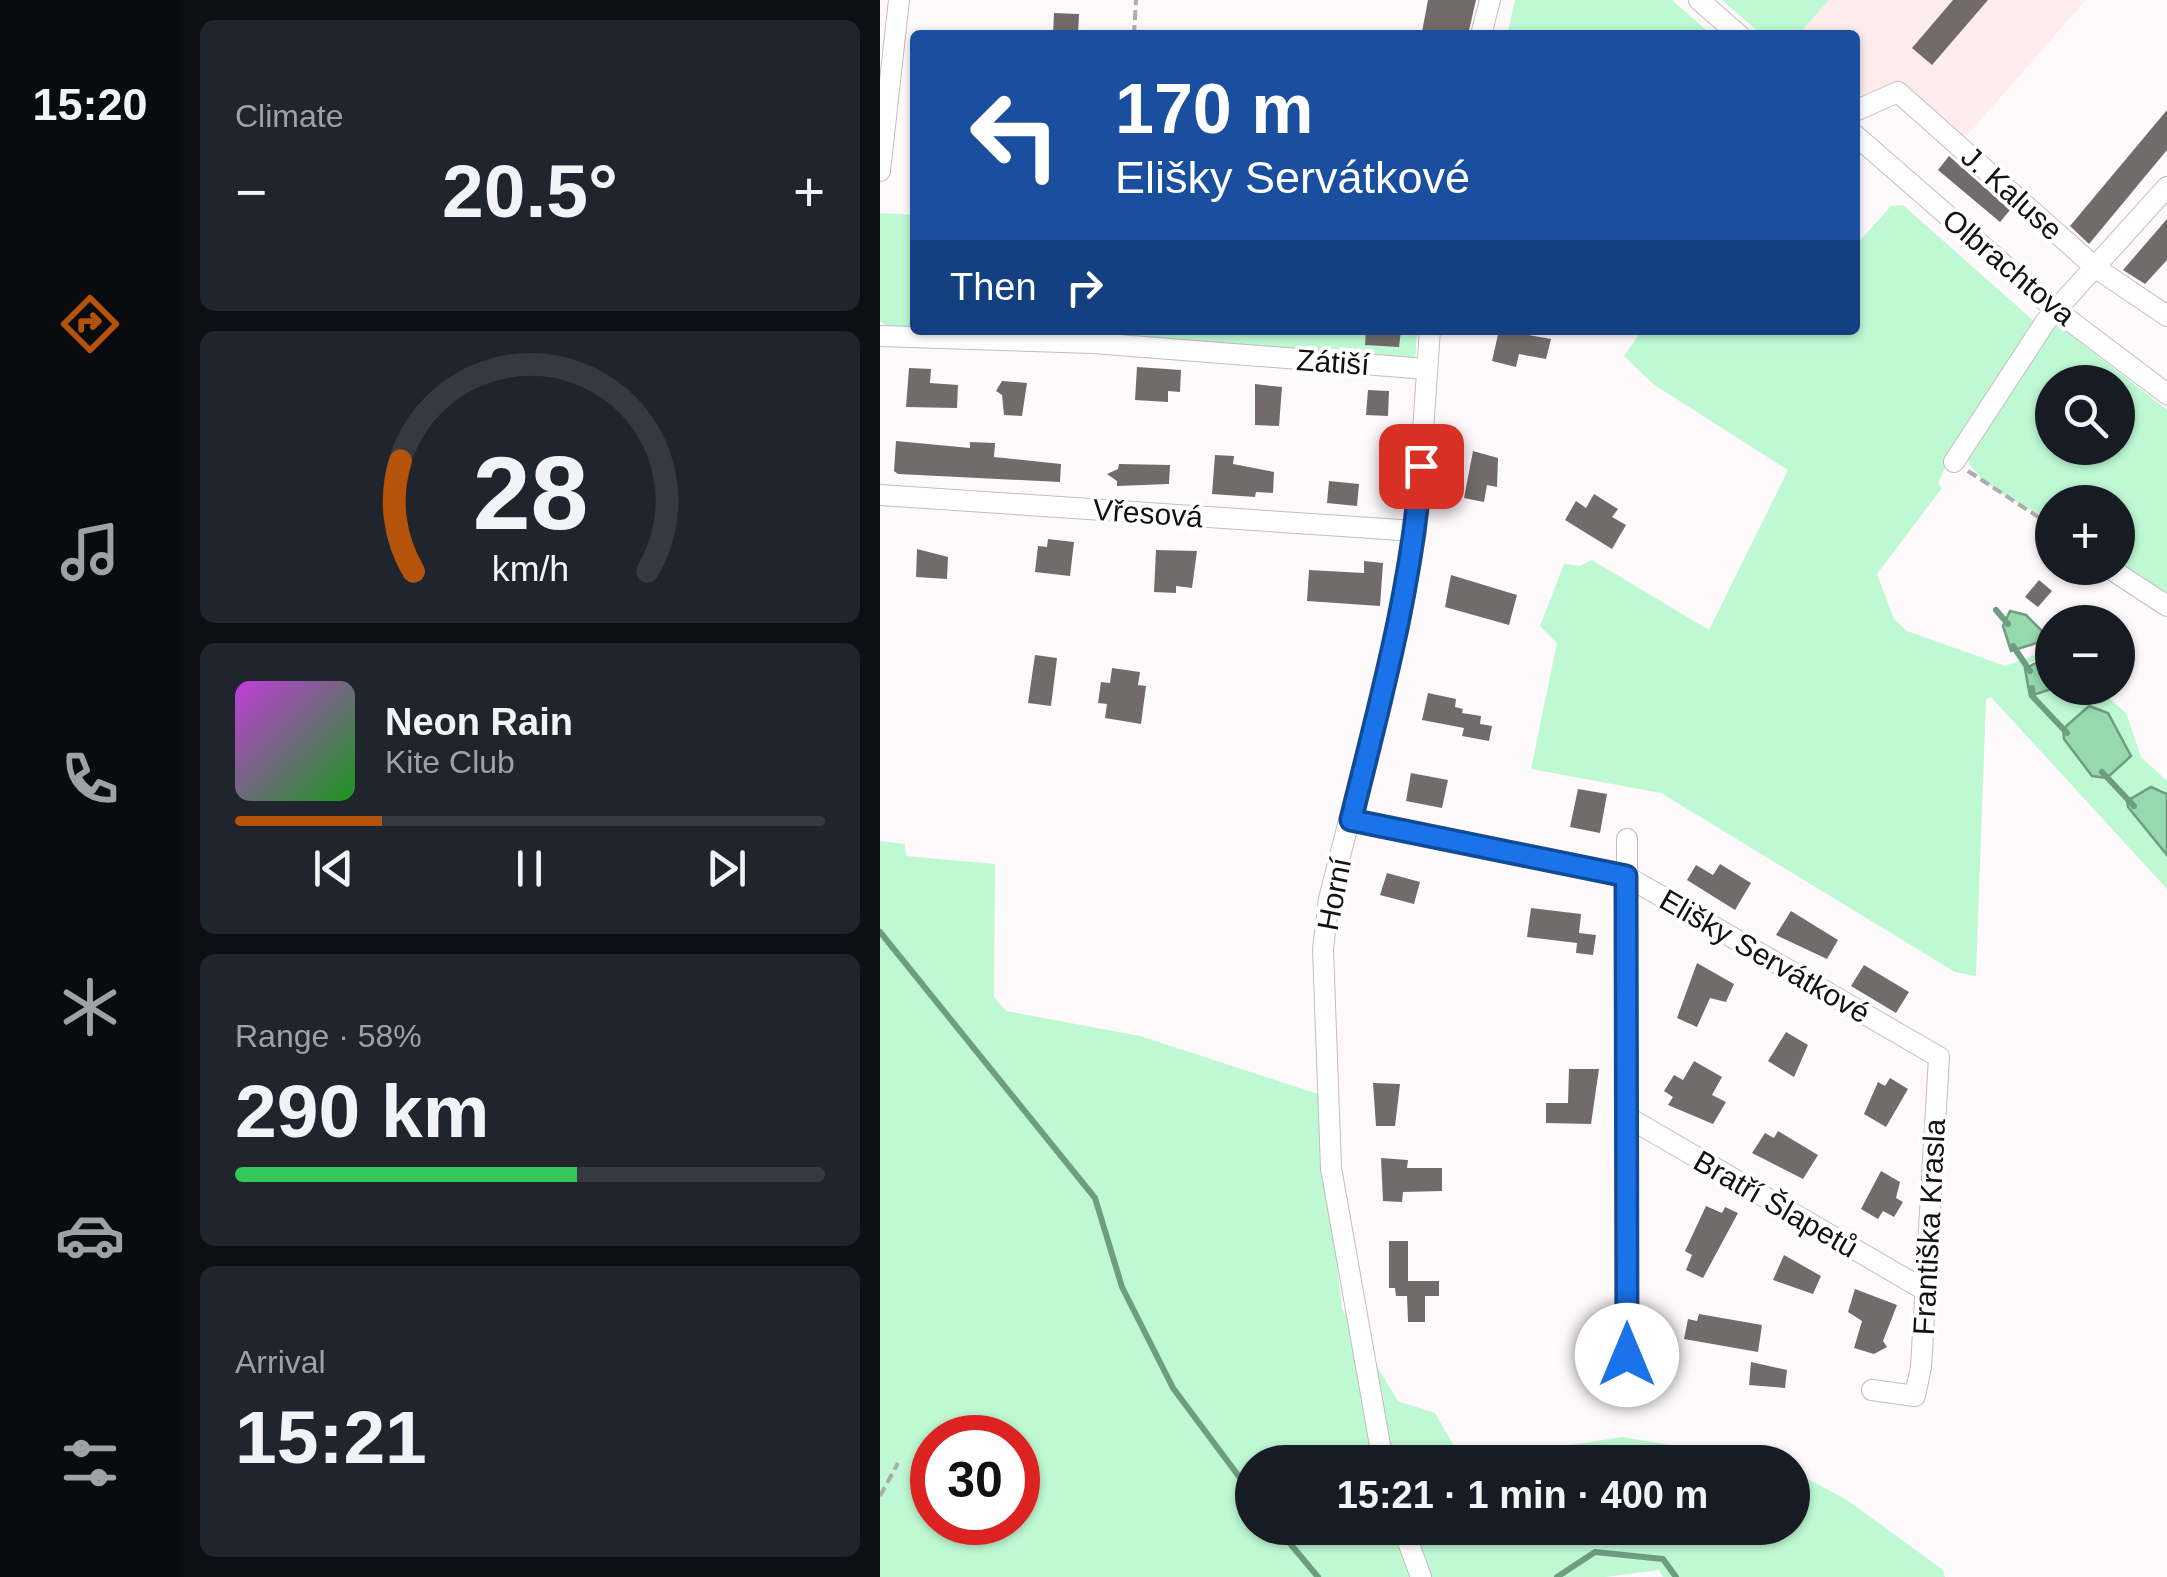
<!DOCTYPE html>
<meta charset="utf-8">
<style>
body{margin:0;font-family:Helvetica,sans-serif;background:#20242c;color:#f1f3f6;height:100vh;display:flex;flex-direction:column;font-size:38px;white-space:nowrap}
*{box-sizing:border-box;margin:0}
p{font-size:32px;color:#9ea1a6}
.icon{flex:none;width:55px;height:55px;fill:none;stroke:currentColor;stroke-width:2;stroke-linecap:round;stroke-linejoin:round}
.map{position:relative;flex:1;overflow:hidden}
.side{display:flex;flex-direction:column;gap:20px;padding:20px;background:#0d0f14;width:700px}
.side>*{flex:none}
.guide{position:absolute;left:30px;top:30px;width:950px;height:305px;border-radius:10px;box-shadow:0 2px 8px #0004;background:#1a4fa0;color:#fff;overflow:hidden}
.buttons{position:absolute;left:1155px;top:365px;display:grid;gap:20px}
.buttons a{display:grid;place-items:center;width:100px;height:100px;border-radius:50%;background:#171b24;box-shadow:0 2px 8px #0004;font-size:50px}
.speed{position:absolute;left:30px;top:1415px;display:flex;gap:20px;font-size:50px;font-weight:700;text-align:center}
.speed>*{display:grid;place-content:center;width:130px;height:130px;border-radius:50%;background:#171b24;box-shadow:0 2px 8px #0004;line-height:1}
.speed .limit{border:15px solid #d22;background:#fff;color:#111}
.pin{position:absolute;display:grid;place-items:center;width:85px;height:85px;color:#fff;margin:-42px;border-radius:20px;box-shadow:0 5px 15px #0006}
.me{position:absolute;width:110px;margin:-55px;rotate:0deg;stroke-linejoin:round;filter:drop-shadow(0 0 8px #0008)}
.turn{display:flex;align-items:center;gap:35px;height:210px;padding:0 40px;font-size:45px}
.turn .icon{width:130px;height:130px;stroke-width:2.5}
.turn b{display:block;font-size:70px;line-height:85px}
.then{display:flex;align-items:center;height:95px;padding:0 40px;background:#0003;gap:20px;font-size:38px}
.big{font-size:75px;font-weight:700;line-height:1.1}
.side .widget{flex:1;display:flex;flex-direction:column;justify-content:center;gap:15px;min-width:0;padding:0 35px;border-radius:15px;background:#20242c}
.side .dial{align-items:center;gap:0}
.dial svg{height:260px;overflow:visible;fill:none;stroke:#363941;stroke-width:7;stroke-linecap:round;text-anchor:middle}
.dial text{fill:#f1f3f6;stroke:none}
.song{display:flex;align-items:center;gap:30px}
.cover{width:120px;height:120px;border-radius:15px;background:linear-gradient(135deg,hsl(290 70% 55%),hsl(120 70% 35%))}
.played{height:10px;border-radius:5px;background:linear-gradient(90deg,#b45309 25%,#363941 25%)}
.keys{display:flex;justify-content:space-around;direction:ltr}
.heat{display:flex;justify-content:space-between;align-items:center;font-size:55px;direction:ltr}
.charge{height:15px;border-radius:8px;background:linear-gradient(90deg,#34c759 58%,#363941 0)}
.trip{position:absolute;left:355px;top:1445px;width:575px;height:100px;border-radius:50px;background:#171b24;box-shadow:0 2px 8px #0004;font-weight:700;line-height:100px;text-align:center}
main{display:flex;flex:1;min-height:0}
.tabs{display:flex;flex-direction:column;width:180px;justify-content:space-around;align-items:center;background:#090b0e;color:#9ea1a6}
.tabs .icon{width:70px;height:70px}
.tabs .active{color:#b45309}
.tabs b{font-size:45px;color:#f1f3f6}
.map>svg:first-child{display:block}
</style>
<main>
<nav class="tabs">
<b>15:20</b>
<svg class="icon active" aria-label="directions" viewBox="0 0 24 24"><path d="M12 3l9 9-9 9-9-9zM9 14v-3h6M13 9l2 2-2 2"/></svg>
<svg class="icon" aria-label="music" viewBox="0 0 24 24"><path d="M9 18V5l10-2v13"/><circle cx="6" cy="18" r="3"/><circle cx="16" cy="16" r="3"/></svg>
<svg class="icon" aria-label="phone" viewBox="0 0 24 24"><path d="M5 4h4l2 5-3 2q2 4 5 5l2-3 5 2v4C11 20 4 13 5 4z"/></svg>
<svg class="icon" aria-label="climate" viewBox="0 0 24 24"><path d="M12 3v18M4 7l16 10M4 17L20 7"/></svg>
<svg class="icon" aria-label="car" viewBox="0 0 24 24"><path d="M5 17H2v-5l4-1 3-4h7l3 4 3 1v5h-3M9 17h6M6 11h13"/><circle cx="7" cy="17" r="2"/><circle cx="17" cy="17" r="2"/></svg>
<svg class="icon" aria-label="filters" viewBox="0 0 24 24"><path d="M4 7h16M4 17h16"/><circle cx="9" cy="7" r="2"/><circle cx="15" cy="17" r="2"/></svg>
</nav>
<section class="side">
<div class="widget"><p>Climate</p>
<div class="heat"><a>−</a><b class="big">20.5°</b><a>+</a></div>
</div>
<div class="widget dial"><svg viewBox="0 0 100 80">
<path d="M14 69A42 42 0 1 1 86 69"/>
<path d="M14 69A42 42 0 0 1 10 35" stroke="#b45309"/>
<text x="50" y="56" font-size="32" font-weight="700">28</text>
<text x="50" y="72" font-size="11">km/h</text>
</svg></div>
<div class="widget">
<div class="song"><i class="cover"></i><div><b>Neon Rain</b><p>Kite Club</p></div></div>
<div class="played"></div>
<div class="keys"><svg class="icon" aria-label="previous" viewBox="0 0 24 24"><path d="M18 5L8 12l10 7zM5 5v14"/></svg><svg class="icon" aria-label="pause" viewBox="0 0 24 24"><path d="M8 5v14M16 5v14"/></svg><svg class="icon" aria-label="next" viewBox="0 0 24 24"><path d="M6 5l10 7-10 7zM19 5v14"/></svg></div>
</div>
<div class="widget"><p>Range · 58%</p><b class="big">290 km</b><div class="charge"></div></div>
<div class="widget"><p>Arrival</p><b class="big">15:21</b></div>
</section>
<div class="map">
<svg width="1287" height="1577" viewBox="0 0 1287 1577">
<rect width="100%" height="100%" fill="#fefafb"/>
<!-- built -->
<path fill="#ffeced" d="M949 0H1206L1084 139 1017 83 975 97V35H918Z"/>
<!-- green -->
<path fill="#bef9d3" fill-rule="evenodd" d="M635 0H792L832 35H627Z
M842 0H949L918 35H882Z
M1023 205 1156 323 1070 455 1058 484 1062 488 997 574 1014 619 1027 631 1125 666 1172 649V654L1149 663 1153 697 1174 688H1217L1246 713 1261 757 1287 781V794L1281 789 1247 801 1287 855V889L1111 697 1106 699 1096 976 1075 972 781 793 651 769 677 643 660 626 684 564 700 566 712 560 829 630 908 470 773 384 744 356 762 330H975V246L1011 206Z
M0 213 35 215V330L10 329 0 321Z
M1170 325H1178L1287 410V598L1238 567V502H1172V522C1146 506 1098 487 1086 457ZM1172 382H1238V448H1172Z
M37 330H537L535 363Z
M0 841 25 844 26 856 115 864 114 997 126 1011 260 1036 438 1094 462 1309 518 1401 555 1413 583 1462H372V1528H912L913 1471 967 1500 1063 1570 1065 1577H783L779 1570 726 1577H0ZM52 1438H138V1522H52Z
M742 1437 894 1462H585Z"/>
<!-- water -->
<path fill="#96d9af" stroke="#6f9d80" stroke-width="2.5" d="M1130 611 1146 615 1170 639 1131 651 1123 626Z
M1172 654 1174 688 1150 696 1145 669Z
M1209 706 1228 713 1251 756 1227 778 1212 776 1184 739 1183 729Z
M1271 787 1287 794V855L1248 807 1247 801Z"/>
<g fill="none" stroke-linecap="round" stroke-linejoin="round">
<!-- stream -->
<path stroke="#6f9d80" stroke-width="6" d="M1116 610 1128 624
M1133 646 1150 671
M1152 688 1153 697 1187 733
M1222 772 1254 806
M0 932 215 1198 242 1287 293 1388 372 1494
M397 1528 438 1577
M677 1577 715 1552 783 1559 796 1577"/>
</g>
<!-- building -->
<path fill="#736b6b" d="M548 0H596L588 35 542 32Z
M1073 0H1108L1052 65 1032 48Z
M174 13 199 14 198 35H173Z
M1287 110V150L1209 244 1190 226Z
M1069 156 1130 210 1120 222 1058 170Z
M1287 219V260L1265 284 1243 270Z
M486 330H521L519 347 485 345Z
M619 330 671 339 666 359 639 354 636 367 612 361Z
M257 367 301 370 300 392 288 391V402L255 400Z
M29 368 51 369 50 383 78 385 77 408 26 407Z
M122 381 147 383 142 416 124 415 122 395 116 391Z
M375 384 402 387 399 426 375 425Z
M488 390 509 391 508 416 486 415Z
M16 441 90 448V442L115 443 114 457 181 464 180 482 18 474 14 471Z
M593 451 618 458 617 487 607 485 604 502 584 498Z
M335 455 354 456 353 464 394 472 393 493 376 492 375 497 332 494Z
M239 464 290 465 289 484 237 486V481L227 474 238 469Z
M449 481 479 484 477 506 447 503Z
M714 494 738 509 732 517 746 525 732 549 685 520 696 501 706 508Z
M168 539 194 542 190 576 155 572 158 546 167 547Z
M37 549 68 557 67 579 36 577Z
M276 550 317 551 312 588 296 586V593L274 592Z
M484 561 503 563 500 606 427 601 429 570 484 573Z
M571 575 637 595 629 625 565 607Z
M1159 580 1172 591 1158 607 1145 597Z
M155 655 177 658 171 706 148 703Z
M232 668 260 672 258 685 266 686 261 724 225 718 227 704 218 703 221 682 230 683Z
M548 693 576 699 575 707 583 709 582 713 601 716 600 724 612 726 609 741 582 736 584 728 542 720Z
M531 773 568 780 562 808 526 801Z
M698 789 727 794 720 833 690 827Z
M840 864 871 883 855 910 807 880 816 865 833 875Z
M507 873 540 882 534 904 500 895Z
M651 908 701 914 699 933 716 935 713 955 696 953 697 943 647 937Z
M911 911 958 940 947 959 896 935Z
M817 963 854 984 846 1002 830 998 817 1027 797 1018Z
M984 965 1029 992 1016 1013 971 986Z
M906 1032 928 1045 914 1077 888 1061Z
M814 1061 842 1077 832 1095 846 1102 833 1124 788 1105 793 1097 784 1091 794 1075 803 1080Z
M689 1069H719L711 1124 666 1123V1103H688Z
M1010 1078 1028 1089 1006 1127 984 1114 998 1082 1005 1086Z
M493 1083 520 1084 515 1126H496Z
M898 1131 938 1155 923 1179 872 1153 885 1133 894 1138Z
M501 1158 528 1160 527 1168H562V1191L523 1192 522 1202 503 1201Z
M1001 1171 1020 1182 1016 1198 1023 1202 1014 1217 1003 1211 998 1219 981 1209Z
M826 1206 842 1213 845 1207 858 1213 823 1278 806 1270 812 1255 805 1251Z
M509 1241H528V1281H559V1296H545V1322H528L527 1296H516L515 1288H509Z
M904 1255 941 1276 933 1294 893 1280Z
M975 1289 1017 1305 1003 1341 1007 1347 994 1354 974 1348 982 1321 968 1312Z
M819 1314 882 1325 878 1352 804 1339 808 1319 817 1321Z
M871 1362 907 1370 905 1388 869 1385Z"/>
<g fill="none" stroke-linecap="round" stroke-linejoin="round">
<!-- street casing -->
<g stroke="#c5bcbd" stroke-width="22">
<path id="street" d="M819 0 859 35
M601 35 610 0
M975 111 1018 92 1216 268 1287 316
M975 135 1177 311 1287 394
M0 171 19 0
M0 336 213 343 547 369
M1074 462 1166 321 1287 187
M0 495 536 531
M1229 568 1287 606
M471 820 746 876 1059 1057 1041 1367 1035 1396 992 1390
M749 1118 1043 1289
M722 1351 784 1360
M747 1355V839
M503 1462 451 1168 443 949 449 899 520 621 536 531 550 330
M523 1528 541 1577"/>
</g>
<!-- path -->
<path stroke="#afabac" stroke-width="4" stroke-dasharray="10 5" stroke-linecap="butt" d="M254 35 256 0
M1088 471 1172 526
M0 1496 18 1463"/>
<!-- street -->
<use href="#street" stroke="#fff" stroke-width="20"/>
</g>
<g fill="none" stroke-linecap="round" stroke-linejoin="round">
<!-- route casing -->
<g stroke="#114b97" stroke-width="25">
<path id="route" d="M541 466C532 587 500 702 471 820L746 876 747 1355"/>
</g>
<!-- route -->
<use href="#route" stroke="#1a73e8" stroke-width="18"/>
</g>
<g text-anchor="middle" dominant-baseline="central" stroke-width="8" stroke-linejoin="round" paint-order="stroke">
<!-- street labels -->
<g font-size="30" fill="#141111" stroke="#fff">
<text transform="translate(1132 193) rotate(42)">J. Kaluse</text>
<text transform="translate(1129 267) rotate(40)">Olbrachtova</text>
<text transform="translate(453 362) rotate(4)">Zátiší</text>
<text transform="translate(268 513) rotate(4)">Vřesová</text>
<text transform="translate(454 894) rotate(-79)">Horní</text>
<text transform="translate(885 956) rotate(30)">Elišky Servátkové</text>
<text transform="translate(896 1204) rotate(30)">Bratří Šlapetů</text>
<text transform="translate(1049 1227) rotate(-87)">Františka Krasla</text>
</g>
</g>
</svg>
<div class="buttons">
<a><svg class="icon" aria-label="search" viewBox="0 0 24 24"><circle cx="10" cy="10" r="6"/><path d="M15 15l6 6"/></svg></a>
<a>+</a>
<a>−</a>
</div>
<div class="speed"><div class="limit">30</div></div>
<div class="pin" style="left:541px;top:466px;background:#d93025"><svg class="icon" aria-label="arrive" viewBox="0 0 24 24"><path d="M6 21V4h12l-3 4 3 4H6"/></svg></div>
<svg class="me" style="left:747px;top:1355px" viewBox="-20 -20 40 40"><circle r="19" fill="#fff"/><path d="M0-13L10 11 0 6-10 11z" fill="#1a73e8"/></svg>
<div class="trip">15:21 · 1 min · 400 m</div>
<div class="guide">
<div class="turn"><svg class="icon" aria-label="left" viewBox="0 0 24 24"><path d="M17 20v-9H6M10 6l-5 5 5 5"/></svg><div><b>170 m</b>Elišky Servátkové</div></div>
<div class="then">Then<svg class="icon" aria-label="right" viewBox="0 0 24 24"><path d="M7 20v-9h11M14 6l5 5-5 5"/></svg></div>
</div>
</div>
</main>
